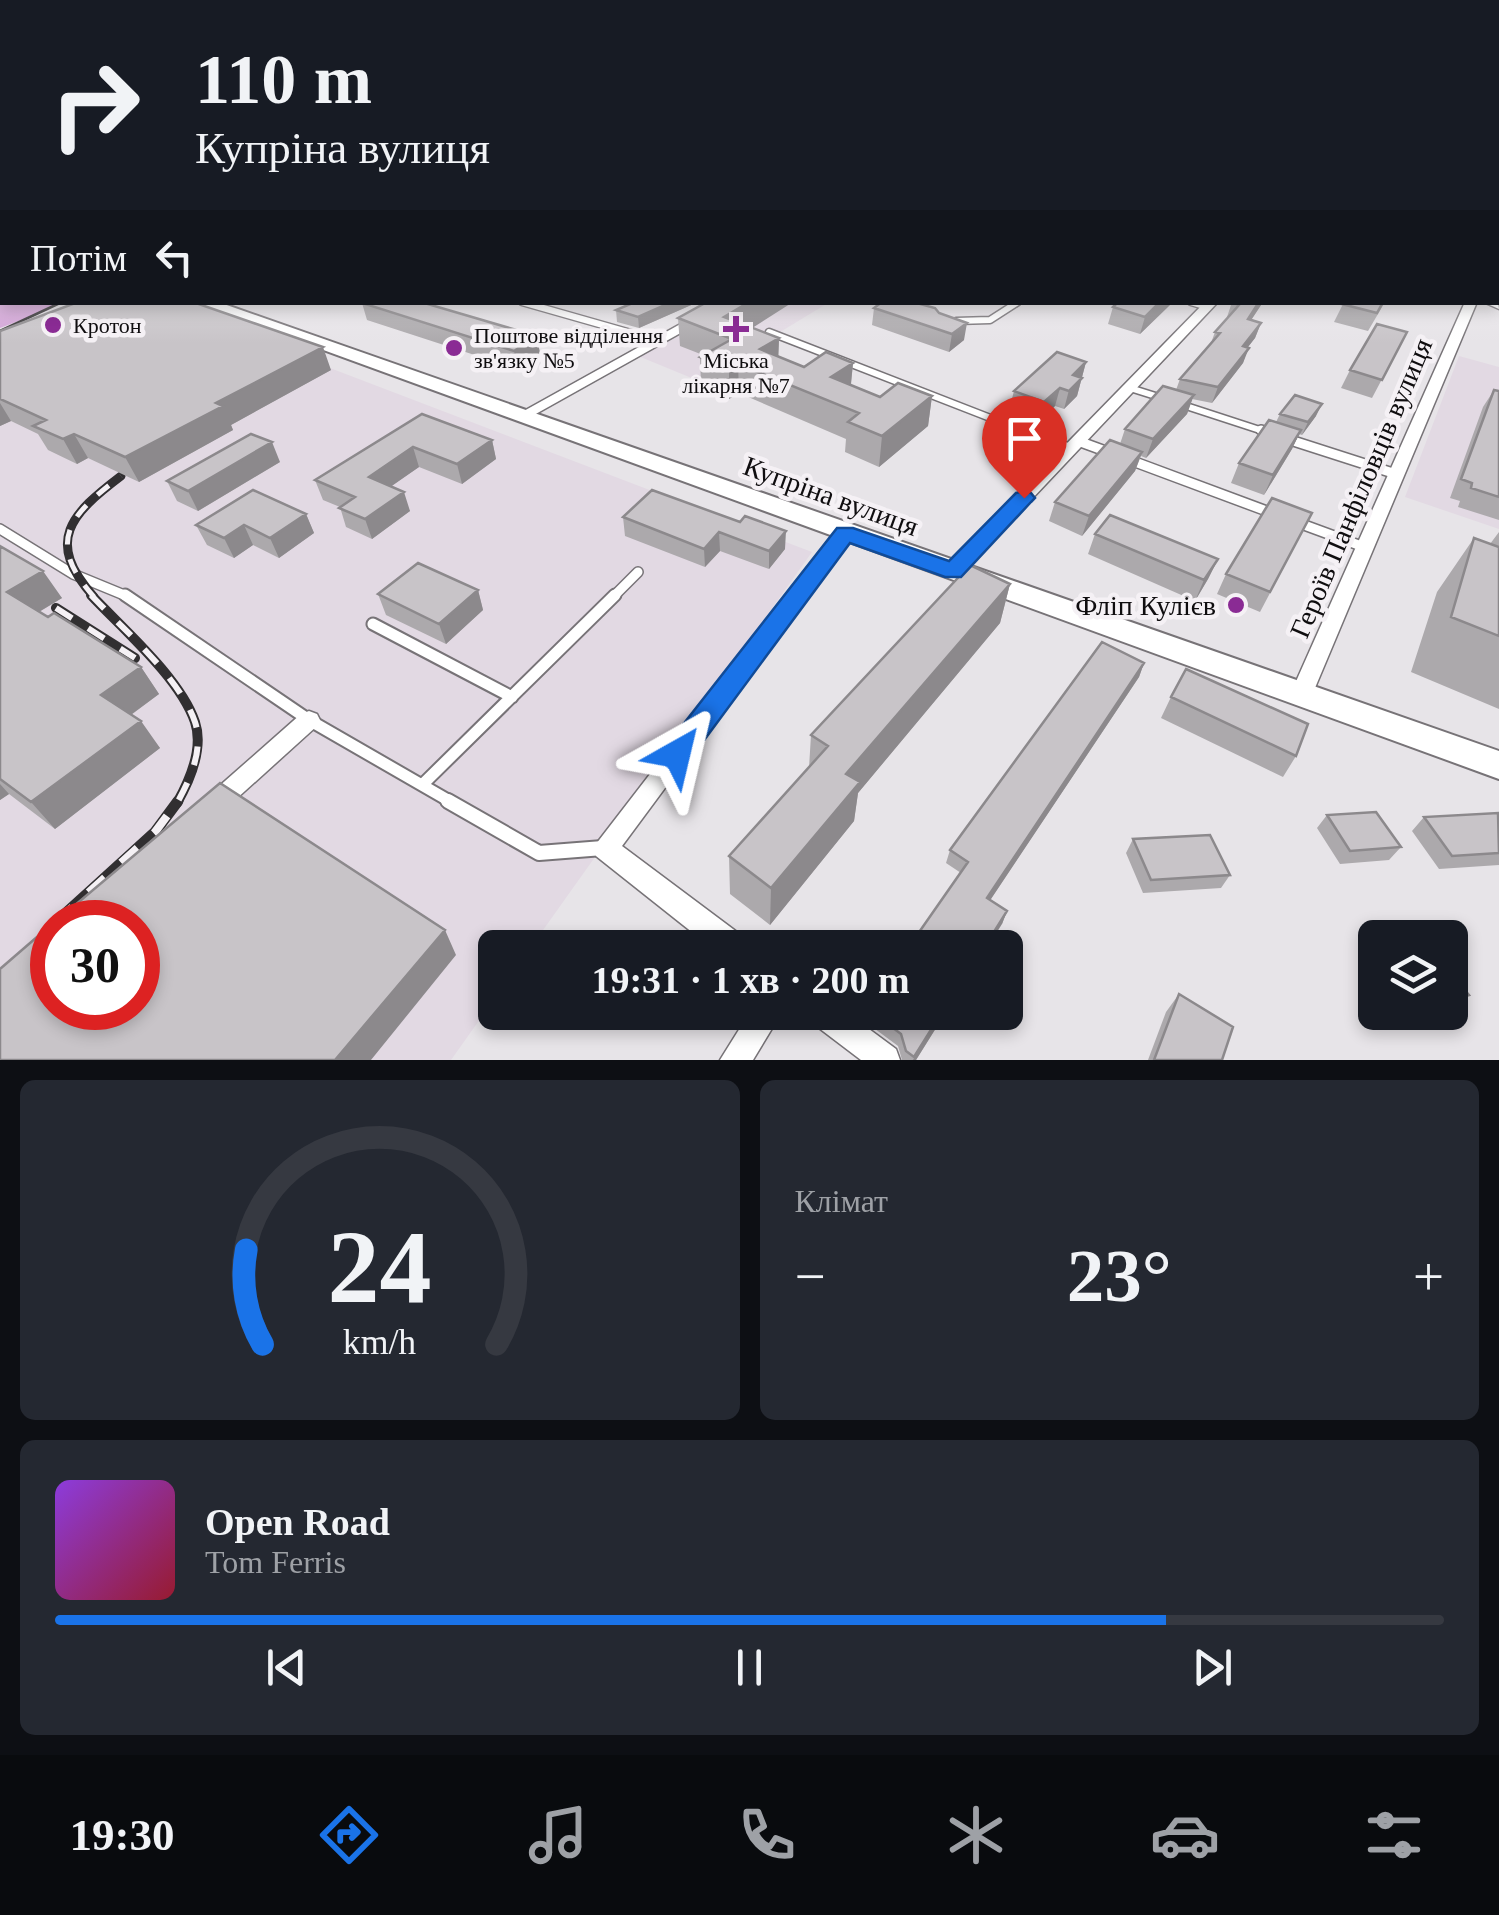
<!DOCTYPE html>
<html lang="uk">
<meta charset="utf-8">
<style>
body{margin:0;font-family:"Times New Roman",serif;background:#242831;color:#f1f3f6;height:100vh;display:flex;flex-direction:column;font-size:38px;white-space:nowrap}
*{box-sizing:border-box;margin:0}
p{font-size:32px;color:#9ea1a6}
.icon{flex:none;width:55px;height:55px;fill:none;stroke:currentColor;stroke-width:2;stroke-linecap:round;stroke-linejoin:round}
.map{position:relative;height:1060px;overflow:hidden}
.drawer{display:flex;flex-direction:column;gap:20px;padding:20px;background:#0d0f14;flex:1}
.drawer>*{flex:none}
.hud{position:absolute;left:0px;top:0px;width:1500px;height:305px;box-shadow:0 5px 15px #0003;background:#171b24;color:#f1f3f6;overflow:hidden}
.controls{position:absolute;left:1358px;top:920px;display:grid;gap:20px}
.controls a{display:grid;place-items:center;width:110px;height:110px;border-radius:15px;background:#171b24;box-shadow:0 5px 15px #0003;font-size:50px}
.speed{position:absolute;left:30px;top:900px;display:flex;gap:20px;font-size:50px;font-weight:700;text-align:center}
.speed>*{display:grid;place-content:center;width:130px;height:130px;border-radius:50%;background:#171b24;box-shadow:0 5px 15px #0003;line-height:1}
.speed .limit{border:15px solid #d22;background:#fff;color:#111}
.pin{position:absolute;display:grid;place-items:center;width:85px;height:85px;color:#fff;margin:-102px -42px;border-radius:50% 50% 50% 0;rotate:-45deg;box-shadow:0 0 10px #0007}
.pin .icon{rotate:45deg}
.me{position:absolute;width:110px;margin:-55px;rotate:37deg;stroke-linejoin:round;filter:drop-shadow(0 0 8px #0008)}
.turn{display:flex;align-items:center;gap:35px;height:210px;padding:0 30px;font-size:45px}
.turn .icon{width:130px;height:130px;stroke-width:2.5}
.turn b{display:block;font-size:70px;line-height:85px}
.then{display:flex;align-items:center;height:95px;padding:0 30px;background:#0003;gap:20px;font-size:38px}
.big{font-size:75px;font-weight:700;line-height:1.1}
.drawer .card{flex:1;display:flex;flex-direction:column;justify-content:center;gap:15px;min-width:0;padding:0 35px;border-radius:15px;background:#242831}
.drawer .dial{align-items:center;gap:0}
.dial svg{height:260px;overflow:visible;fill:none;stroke:#363941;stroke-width:7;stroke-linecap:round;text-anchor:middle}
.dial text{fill:#f1f3f6;stroke:none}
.song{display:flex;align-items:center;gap:30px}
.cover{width:120px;height:120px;border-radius:15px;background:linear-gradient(135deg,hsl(270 70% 55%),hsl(350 70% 35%))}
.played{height:10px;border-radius:5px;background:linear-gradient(90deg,#1a73e8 80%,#363941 80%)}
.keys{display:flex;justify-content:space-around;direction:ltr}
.heat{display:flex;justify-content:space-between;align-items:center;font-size:55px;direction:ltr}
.drawer .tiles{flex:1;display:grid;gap:20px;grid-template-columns:1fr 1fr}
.card:last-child{grid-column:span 2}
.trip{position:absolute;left:478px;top:930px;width:545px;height:100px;border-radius:15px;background:#171b24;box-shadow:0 5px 15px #0003;font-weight:700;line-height:100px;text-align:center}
.menu{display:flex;height:160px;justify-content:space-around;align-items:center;background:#090b0e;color:#9ea1a6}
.menu .icon{width:70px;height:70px}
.menu .selected{color:#1a73e8}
.menu b{font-size:45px;color:#f1f3f6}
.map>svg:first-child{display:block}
</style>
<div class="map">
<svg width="1499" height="1060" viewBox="0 0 1499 1060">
<rect width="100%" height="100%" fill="#e7e4e8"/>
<!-- built -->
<path fill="#e2d9e3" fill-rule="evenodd" d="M160 303 812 552 531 947 495 948V998L451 1060H0V348ZM52 922H138V1008H52Z
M737 303H828L699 381 638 356Z
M1459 356 1499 367V529L1405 497Z"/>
<!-- green -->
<path fill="#d3a3d7" d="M0 287 2 302 55 303 48 310 0 328Z"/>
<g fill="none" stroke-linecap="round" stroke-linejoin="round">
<!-- service-far3 casing -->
<g stroke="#777377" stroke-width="9">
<path id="service-far3" d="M522 302 659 341
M1191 302 1208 307
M956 321 990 320 1018 302
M769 332 1029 433
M1130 388 1165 399
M1180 404 1269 433"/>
</g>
<!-- service-far2 casing -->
<g stroke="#777377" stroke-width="12">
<path id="service-far2" d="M1022 430 1071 449
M1261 430 1270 433
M1284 438 1396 474
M1078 441 1108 452
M1127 459 1272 513
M1296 522 1364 547
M0 529 73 574 129 597
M613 597 638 572"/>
</g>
<!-- service-far1 casing -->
<g stroke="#777377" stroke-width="15">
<path id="service-far1" d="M125 595 309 720 453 803
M373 624 512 697
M422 785 615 595"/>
</g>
<!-- service casing -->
<g stroke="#777377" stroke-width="18">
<path id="service" d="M448 801 539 853 603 848"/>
</g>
<!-- minor casing -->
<g stroke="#777377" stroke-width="3">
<path id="minor" d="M1498 233H1499V240H1498Z
M1498 301 1499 309 1483 302H1498Z
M720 302H736L525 420 520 421 513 417Z
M1205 302H1218L960 575H946L944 571 946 567Z
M1465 302H1477L1312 695 1309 701 1301 703 1293 701 1290 695Z
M845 527 851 529 854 533 851 537 622 846 745 938 748 948H712L596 856 593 848 839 529Z
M309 711 317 714 320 720 317 726 224 810 216 813 208 810 204 803 208 796 301 714Z
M750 1012H782L753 1060H720Z
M807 1012H846L896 1049 900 1060H861L811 1022Z"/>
</g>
<!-- secondary casing -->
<g stroke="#777377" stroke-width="4">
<path id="secondary" d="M2 225V235L0 236V226Z
M2 271V281L0 282V272Z
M192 302H218L1499 751V779Z"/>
</g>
<!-- service-far3 -->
<use href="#service-far3" stroke="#fff" stroke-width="6"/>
<!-- service-far2 -->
<use href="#service-far2" stroke="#fff" stroke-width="9"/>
<!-- service-far1 -->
<use href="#service-far1" stroke="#fff" stroke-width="11"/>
<!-- service -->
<use href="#service" stroke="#fff" stroke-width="14"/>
<!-- minor -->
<use href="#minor" fill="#fff" fill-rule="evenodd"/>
<!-- secondary -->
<use href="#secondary" fill="#fff" fill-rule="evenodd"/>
<!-- tram -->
<path stroke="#312f31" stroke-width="2.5" d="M0 331 62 302"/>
<!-- rail-far2 casing -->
<g stroke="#312f31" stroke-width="9">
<path id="rail-far2" d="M94 597C44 541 71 514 121 476"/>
</g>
<!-- rail-far1 casing -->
<g stroke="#312f31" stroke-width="10">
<path id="rail-far1" d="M91 595C123 629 180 678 195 722 204 749 190 780 177 803
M56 608 135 658"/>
</g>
<!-- rail casing -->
<g stroke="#312f31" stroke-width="11">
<path id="rail" d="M56 922 155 832 178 801"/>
</g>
<!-- rail-far2 -->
<use href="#rail-far2" stroke="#f5f1f5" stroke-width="5" stroke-dasharray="15" stroke-linecap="butt"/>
<!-- rail-far1 -->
<use href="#rail-far1" stroke="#f5f1f5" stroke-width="6" stroke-dasharray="19" stroke-linecap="butt"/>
<!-- rail -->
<use href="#rail" stroke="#f5f1f5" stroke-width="8" stroke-dasharray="22" stroke-linecap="butt"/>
</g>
<!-- wall -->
<path fill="#aca9ac" d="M0 195H2V211L0 210Z
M635 302H698L639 328 617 322 616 310Z
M1118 302H1173L1140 334 1108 324 1113 307Z
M1232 302H1263L1251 320 1261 323 1255 338 1248 347 1243 363 1212 403 1192 399 1187 414 1146 458 1141 456 1135 471 1082 536 1049 521 1055 502 1120 444 1125 429 1176 390 1180 379 1211 343 1215 332 1228 318 1227 317Z
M1344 302H1385L1368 331 1334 322Z
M362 303 537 336 540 354 518 369 367 320Z
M874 308 939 313 964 340 949 352 872 325Z
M678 318 752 328 779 338 778 357 804 367 853 363 851 385 880 397 932 396 928 426 879 467 845 452 846 439 739 393 729 399 701 386 700 357 703 355 680 346Z
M0 331 331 370 231 425 233 430 139 482 88 458 77 464 48 450 38 434 11 421 0 426Z
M1407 332 1372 398 1341 388 1350 370Z
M1086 362 1077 396 1064 409 1055 406 1040 421 1009 410 1014 391Z
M1494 390 1499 391V520L1458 507 1460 501 1450 498 1483 407Z
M422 414 492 440 496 459 462 484 419 467 391 486 410 511 372 539 346 527 340 507 323 500 315 480Z
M1280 414 1316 416 1302 435 1299 434 1292 449 1264 495 1231 483 1239 463 1276 422Z
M280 462 198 511 177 501 167 481Z
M1312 513 1260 612 1217 594 1226 574Z
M306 514 314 533 279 558 253 545 234 558 207 545 196 525Z
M623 517 740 522 785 549 769 569 720 551 705 567 625 536Z
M1499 532V709L1411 672 1437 592 1474 538 1490 544Z
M1095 534 1218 559 1208 579 1195 601 1088 554Z
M0 546 62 598 39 612 141 667 159 694 131 715 160 748 55 829 9 794 0 800Z
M1010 584 1000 623 858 793 854 821 770 925 730 894 729 856 809 768 811 735Z
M478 590 483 610 446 644 386 615 378 594Z
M1144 663 1139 677 990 900 1007 911 1002 924 961 873 946 863 950 850Z
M1171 697 1296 756 1283 777 1161 718Z
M1499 814V865L1439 869 1412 831 1424 817Z
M1327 815 1401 847 1389 860 1340 864 1317 828Z
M1133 839 1230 875 1221 888 1143 893 1126 853Z
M1179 994 1222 1060H1148L1166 1012Z
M865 1012H946L916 1060H902L898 1046 863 1020Z"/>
<!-- shaded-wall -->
<path fill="#8c898c" d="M672 302H698L639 328 638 317Z
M749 302H793L732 341 724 317Z
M1160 302H1173L1140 334 1145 317Z
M1259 302H1263L1242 334 1248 319Z
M967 323 964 340 949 352 952 334Z
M1261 323 1255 338 1237 361 1243 346Z
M537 336 540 354 518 369 514 351Z
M779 338 778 367 760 349Z
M323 347 331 370 231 425 233 430 139 482 125 457 216 403Z
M1249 348 1243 363 1212 403 1218 387Z
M1086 362 1077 396 1064 409 1073 375Z
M853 363 850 392 831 377Z
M738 364 739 393 729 399V369Z
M1060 388 1055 406 1040 421 1044 402Z
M1194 395 1187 414 1146 458 1153 439Z
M932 396 928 426 879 467 882 436Z
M0 403 11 421 0 426Z
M1322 404 1316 416 1302 435 1308 422Z
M1301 430 1292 449 1264 495 1273 475Z
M74 434 88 458 77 464 63 439Z
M492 440 496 459 462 484 457 464Z
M272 442 280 462 198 511 188 491Z
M413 447 419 467 376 497 369 477Z
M1142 452 1135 471 1082 536 1089 516Z
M404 492 410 511 372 539 365 519Z
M306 514 314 533 279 558 270 538Z
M244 525 253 545 234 558 224 538Z
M786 531 785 549 769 569V551Z
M719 532 720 551 705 567 704 549Z
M1218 559 1208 579 1195 601 1204 580Z
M43 571 62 598 27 619 7 592Z
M1010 584 1000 623 858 793 854 821 770 925 771 888 846 774Z
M478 590 483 610 446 644 439 624Z
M1144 663 1139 677 983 911 987 898Z
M141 667 159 694 121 722 101 695Z
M141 721 160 748 55 829 31 802Z
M0 784 9 794 0 800Z
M1007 911 1002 924 987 948H984Z
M445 930 456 955 371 1060H335Z
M1469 995 1455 1008 1450 1009V1001Z
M942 1012H946L916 1060H913Z"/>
<!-- building -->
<path fill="#c8c4c8" stroke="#8c898c" stroke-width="2.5" d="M78 302H193L323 347 216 403 223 406 125 457 74 434 63 439 33 426 46 420 0 399V331Z
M363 302H421L537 336 514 351 362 303Z
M635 302H672L638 317 616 310Z
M707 302H749L724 317 779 338 760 349 804 367 826 352 853 363 831 377 880 397 898 383 932 396 882 436 848 422 859 413 738 364 729 369 700 357 732 339 678 318Z
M882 302H913L935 308 939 313 967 323 952 334 874 308Z
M1118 302H1160L1145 317 1113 307Z
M1232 302H1259L1248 319 1261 323 1243 346 1249 348 1218 387 1180 379 1220 333 1215 332 1239 305Z
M1344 302H1383L1377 313 1342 304Z
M1377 324 1407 332 1382 380 1350 370Z
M1057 352 1086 362 1073 375 1082 378 1069 391 1060 388 1044 402 1014 391Z
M1163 386 1194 395 1153 439 1125 429Z
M1494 390 1499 391V497L1471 488 1472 483 1461 479Z
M1295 395 1322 404 1308 422 1280 414Z
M422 414 492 440 457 464 413 447 369 477 404 492 365 519 339 508 355 497 315 480Z
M1269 420 1301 430 1273 475 1239 463Z
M251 434 272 442 188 491 167 481Z
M1110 440 1142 452 1089 516 1055 502Z
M253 490 306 514 270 538 244 525 224 538 196 525Z
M652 490 740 522 745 516 786 531 769 551 719 532 704 549 623 517Z
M1272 498 1312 513 1270 592 1226 574Z
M1110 515 1218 559 1204 580 1095 534Z
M1474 538 1499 547V636L1451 617Z
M0 546 43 571 7 592 48 617 54 613 141 667 101 695 141 721 31 802 0 779Z
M418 563 478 590 439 624 378 594Z
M970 565 1010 584 846 774 860 782 771 888 729 856 828 746 811 735Z
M1102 642 1144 663 987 898 1007 911 984 948H908L968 862 950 850Z
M1186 669 1308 724 1296 756 1171 697Z
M220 783 445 930 335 1060H0V969L52 924V1008H138V922H55Z
M1376 812 1401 847 1350 851 1327 815Z
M1498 813 1499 853 1452 856 1424 817Z
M1210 835 1230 875 1151 880 1133 839Z
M1450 972 1469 995 1450 1001Z
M1179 994 1233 1027 1222 1060H1154Z
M872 1012H942L914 1057 906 1051 901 1034Z"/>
<!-- sky -->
<linearGradient id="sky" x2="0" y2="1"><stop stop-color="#919ad4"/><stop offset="0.57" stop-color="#f4f3f5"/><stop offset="1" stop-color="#f4f3f5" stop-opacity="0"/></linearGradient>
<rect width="1499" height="343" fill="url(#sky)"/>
<!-- route -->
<path fill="#1a73e8" stroke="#114b97" stroke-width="2.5" d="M1024 491 1031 493 1035 498 1031 502 961 577H945L850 543 688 762 677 766 667 762 662 754 667 745 837 528H853L949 561 1016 493Z"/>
<!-- markers -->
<g fill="#8a2b94" stroke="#f5f1f5" stroke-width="4">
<circle cx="53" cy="325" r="10"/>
<path d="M731 314h10v10h10v10h-10v10h-10v-10h-10v-10h10z"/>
<circle cx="454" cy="348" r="10"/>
<circle cx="1236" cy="605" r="10"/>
</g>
<g text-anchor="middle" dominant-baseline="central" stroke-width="9" stroke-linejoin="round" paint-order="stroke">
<!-- far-poi labels -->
<g font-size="22" fill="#0f0d0f" stroke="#f5f1f5" text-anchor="start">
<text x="73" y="325">Кротон</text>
<text x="474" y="335">Поштове відділення<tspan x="474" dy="25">зв'язку №5</tspan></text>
<text x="736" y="360" text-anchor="middle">Міська<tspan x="736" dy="25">лікарня №7</tspan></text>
</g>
<!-- street labels -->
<g font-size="28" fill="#0f0d0f" stroke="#f5f1f5">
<text transform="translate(1361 488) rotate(-67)">Героїв Панфіловців вулиця</text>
<text transform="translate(831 496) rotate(20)">Купріна вулиця</text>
</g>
<!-- poi labels -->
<g font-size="28" fill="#0f0d0f" stroke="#f5f1f5" text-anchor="end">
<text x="1216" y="605">Фліп Кулієв</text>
</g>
</g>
</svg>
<div class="controls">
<a><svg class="icon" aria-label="layers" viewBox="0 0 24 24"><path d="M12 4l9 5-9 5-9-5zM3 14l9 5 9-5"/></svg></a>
</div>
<div class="speed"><div class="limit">30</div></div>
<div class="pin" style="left:1024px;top:498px;background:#d93025"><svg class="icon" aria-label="arrive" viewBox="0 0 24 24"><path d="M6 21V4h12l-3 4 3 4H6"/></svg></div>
<svg class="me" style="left:677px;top:754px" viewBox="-20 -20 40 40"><path d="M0-17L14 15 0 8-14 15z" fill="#1a73e8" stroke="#fff" stroke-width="4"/></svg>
<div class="trip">19:31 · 1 хв · 200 m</div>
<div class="hud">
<div class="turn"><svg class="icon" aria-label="right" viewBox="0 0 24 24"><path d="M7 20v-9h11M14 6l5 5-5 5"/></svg><div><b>110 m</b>Купріна вулиця</div></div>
<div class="then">Потім<svg class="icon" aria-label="left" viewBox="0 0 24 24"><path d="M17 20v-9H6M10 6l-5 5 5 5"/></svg></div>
</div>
</div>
<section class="drawer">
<div class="tiles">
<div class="card dial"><svg viewBox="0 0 100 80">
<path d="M14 69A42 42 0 1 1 86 69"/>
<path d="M14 69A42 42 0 0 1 9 40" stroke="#1a73e8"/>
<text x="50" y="56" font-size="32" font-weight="700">24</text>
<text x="50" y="72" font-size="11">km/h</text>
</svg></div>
<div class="card"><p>Клімат</p>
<div class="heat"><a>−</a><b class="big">23°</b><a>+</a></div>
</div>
<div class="card">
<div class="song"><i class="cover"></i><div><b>Open Road</b><p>Tom Ferris</p></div></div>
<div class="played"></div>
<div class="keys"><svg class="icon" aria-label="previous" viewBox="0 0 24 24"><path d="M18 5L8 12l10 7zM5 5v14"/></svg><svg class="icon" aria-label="pause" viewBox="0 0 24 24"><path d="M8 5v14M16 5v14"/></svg><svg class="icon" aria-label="next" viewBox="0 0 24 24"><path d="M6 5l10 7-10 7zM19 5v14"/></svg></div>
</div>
</div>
</section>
<nav class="menu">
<b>19:30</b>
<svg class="icon selected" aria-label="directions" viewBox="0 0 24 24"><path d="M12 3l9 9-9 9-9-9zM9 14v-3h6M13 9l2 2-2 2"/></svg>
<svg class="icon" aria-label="music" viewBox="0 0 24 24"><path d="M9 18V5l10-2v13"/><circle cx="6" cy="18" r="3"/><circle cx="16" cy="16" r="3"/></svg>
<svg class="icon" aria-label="phone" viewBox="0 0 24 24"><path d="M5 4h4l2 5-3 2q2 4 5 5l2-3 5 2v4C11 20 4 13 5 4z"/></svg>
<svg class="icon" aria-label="climate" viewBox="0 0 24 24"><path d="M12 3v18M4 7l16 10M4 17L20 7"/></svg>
<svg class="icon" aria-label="car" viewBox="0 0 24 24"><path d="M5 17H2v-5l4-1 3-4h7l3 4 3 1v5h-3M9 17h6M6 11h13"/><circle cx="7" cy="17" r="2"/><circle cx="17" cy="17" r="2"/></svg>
<svg class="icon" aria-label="filters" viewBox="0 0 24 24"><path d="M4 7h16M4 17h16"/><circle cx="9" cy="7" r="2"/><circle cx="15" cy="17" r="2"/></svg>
</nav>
